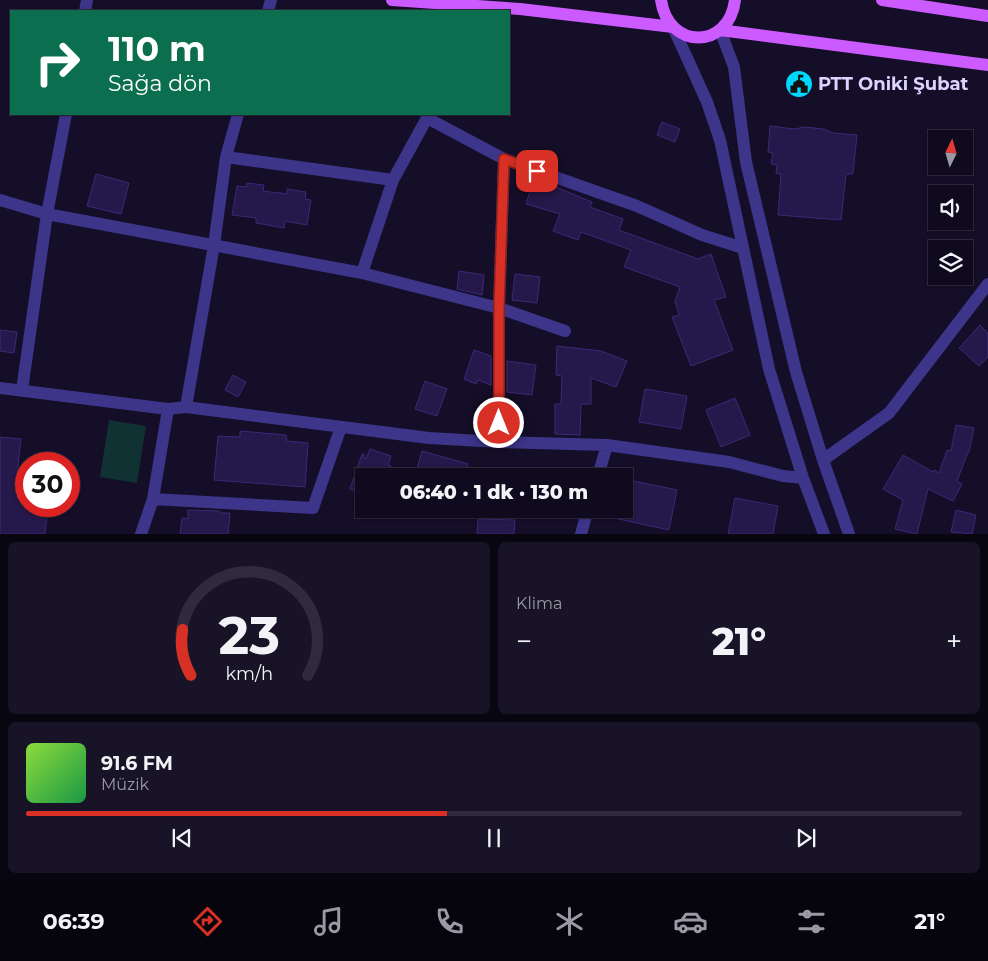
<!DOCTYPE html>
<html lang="tr">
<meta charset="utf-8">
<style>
body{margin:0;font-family:Montserrat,sans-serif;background:#181327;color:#f1f3f6;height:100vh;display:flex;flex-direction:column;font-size:19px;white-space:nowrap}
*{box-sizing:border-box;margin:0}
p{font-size:16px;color:#9b9aa4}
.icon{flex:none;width:28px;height:28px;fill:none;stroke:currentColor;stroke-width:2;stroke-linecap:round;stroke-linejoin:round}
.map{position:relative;height:534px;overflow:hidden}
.details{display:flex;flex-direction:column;gap:8px;padding:8px;background:#080610;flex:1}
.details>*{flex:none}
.banner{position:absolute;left:10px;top:10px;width:500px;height:105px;border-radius:0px;box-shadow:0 1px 4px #0004,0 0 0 1px #2f2b3c;background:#0b6e4f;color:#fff;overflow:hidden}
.needle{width:32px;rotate:5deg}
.controls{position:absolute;left:928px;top:130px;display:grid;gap:10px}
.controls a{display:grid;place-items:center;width:45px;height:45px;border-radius:0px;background:#0f0a1e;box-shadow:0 1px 4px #0004,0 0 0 1px #2f2b3c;font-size:25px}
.speed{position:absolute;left:15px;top:452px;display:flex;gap:10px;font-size:25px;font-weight:700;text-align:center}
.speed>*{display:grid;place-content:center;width:65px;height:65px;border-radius:50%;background:#0f0a1e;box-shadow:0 1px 4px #0004,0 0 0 1px #2f2b3c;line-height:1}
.speed .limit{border:8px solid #d22;background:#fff;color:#111}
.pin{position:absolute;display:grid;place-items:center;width:42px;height:42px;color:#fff;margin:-21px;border-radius:10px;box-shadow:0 2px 8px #0006}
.me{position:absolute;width:55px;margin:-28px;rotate:0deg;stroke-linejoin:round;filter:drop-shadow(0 0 4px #0008)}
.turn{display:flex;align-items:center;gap:18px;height:105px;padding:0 15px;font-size:22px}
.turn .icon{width:65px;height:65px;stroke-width:2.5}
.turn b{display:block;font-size:35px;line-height:42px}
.big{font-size:38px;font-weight:800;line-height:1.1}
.details .tile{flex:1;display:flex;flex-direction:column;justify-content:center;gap:8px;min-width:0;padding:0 18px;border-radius:8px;background:#181327}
.details .dial{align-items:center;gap:0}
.dial svg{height:130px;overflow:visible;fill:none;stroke:#2f2b3c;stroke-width:7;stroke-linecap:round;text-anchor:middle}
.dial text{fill:#f1f3f6;stroke:none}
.song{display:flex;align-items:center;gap:15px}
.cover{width:60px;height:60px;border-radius:8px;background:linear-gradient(135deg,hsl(90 70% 55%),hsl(140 70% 35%))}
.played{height:5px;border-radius:2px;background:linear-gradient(90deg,#d93025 45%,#2f2b3c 45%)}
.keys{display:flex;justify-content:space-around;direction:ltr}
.heat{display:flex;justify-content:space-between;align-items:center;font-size:28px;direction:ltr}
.details .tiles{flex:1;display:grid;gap:8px;grid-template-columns:1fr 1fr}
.tile:last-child{grid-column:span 2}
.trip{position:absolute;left:355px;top:468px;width:278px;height:50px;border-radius:0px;background:#0f0a1e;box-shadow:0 1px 4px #0004,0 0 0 1px #2f2b3c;font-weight:800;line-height:50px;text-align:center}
.tab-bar{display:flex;height:80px;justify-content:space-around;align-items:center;background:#06040c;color:#9b9aa4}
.tab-bar .icon{width:35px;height:35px}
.tab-bar .selected{color:#d93025}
.tab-bar b{font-size:22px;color:#f1f3f6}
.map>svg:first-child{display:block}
</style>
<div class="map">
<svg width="988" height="534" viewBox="0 0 988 534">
<rect width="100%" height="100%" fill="#140e28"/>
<!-- green -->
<path fill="#103232" d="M109 420 146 426 137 483 100 477Z"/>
<!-- building -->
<path fill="#25184a" stroke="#3d2878" d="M662 122 680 129 675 142 657 135Z
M770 126 794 129 805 127 823 129 833 133 857 135 853 174H846L841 220 778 215 781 174 776 173 777 165 771 164 773 153 768 152Z
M96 174 129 183 121 214 87 206Z
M534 178 592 202 590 207 623 219 619 230 698 259 711 254 726 297 714 300 733 350 691 366 672 317 679 315 675 301 680 287 624 267 631 250 581 232 578 240 553 231 560 214 526 204Z
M247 183 264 185 263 191 287 194V189L306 192 305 199 311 200 307 225 285 221 284 228 256 223V218L232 215 237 186 246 187Z
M459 271 484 275 482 295 457 289Z
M515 274 540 277 537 303 512 300Z
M980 325 988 333V357L979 366 959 348Z
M0 330 17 332 14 353 0 351Z
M557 346 601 351 627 361 616 387 591 378V404H581L580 435 555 434V404H561L562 376 556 375Z
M474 350 491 356V385L478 380 476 384 464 379Z
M507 361 536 365 532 395 507 392Z
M233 375 246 382 238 397 225 390Z
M425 381 447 389 437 416 415 409Z
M645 389 687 396 681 429 639 422Z
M735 398 750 435 721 447 706 410Z
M956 425 974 428 969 452H968L957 481 962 484 953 501 928 489 917 534 895 529 903 500 883 489 903 455 933 472 934 470 939 473 947 450 951 451Z
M240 431 286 435 287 441 308 443 305 487 214 480 218 436 240 437Z
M0 437 21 439 16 482 26 483V506H48L45 534H0Z
M370 449 391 456 388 465 391 466 388 476H364V494L350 489 362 454H364V458L366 459Z
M422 451 468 464 465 476H415Z
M624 479 677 490 669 530 596 514 597 509H624Z
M735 498 778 506 773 534H728Z
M188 510 220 511V513H230L228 534H180L182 518 188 519Z
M956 510 976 515 972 534 951 532Z
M478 519 515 520 514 534H477Z"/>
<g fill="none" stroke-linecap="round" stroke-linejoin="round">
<!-- minor -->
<path stroke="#3d358a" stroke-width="12" d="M85 11 87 0
M268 11 271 0
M673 27 707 102 720 140 769 369 803 478 824 534
M720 30 734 67 746 162 796 372 823 460 849 534
M226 157 393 180
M0 200 47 214 362 273 499 308 565 331
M362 273 393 180 427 118 504 159 637 206 702 235 743 248
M0 388 168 409 186 407 429 438 499 442 607 445 729 462 783 476 803 478
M22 390 47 214 66 114
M186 407 214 245 226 157 238 114
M499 442V308L504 159
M823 460 889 413 988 284
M598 476 607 445
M153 499 313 508 341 427
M141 534 153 499 168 409
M581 534 588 509"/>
<!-- major -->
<path stroke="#cb5bff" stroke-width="12" d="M392 0 520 9 673 27
M661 0C668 50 729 50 735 0
M882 0 988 16
M720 30 988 65"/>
</g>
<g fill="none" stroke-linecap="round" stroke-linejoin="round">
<!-- route casing -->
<g stroke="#8d1f18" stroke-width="12">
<path id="route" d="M499 423V308L504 159 537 171"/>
</g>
<!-- route -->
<use href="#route" stroke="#d93025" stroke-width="9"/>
</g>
<!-- icons -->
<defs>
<g id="civic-disc" transform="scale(1.4375)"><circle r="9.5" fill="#00d7ff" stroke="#140e28"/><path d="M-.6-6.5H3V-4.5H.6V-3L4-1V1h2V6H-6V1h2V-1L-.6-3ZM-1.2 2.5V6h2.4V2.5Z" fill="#111"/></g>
</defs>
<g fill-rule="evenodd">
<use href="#civic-disc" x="799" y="84"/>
</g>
<g text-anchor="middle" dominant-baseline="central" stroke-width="5" stroke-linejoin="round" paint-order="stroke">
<!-- poi labels -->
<g font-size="18" font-weight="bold" fill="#dcd4ff" stroke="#140e28" text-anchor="start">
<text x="818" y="84">PTT Oniki Şubat</text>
</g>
</g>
</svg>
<div class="controls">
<a><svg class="needle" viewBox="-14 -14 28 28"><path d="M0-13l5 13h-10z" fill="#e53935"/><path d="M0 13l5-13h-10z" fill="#9b9aa4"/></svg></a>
<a><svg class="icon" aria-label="sound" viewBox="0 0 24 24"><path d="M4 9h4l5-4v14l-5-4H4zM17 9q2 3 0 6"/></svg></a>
<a><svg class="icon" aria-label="layers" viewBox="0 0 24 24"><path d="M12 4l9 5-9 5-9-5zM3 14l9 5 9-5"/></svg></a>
</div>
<div class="speed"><div class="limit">30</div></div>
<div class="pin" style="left:537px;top:171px;background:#d93025"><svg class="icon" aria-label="arrive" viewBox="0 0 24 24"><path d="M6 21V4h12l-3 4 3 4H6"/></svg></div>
<svg class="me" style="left:499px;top:423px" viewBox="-20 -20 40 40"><circle r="17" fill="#d93025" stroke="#fff" stroke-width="3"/><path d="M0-11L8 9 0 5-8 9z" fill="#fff"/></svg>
<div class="trip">06:40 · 1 dk · 130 m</div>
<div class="banner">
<div class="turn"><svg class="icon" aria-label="right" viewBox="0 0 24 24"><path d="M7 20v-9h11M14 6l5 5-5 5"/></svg><div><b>110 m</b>Sağa dön</div></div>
</div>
</div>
<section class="details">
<div class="tiles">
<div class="tile dial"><svg viewBox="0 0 100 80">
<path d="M14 69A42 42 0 1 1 86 69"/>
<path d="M14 69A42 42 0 0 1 9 41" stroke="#d93025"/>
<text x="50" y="56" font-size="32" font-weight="700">23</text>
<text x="50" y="72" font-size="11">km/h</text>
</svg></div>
<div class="tile"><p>Klima</p>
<div class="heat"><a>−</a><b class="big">21°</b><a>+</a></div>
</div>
<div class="tile">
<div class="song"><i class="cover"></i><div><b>91.6 FM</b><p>Müzik</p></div></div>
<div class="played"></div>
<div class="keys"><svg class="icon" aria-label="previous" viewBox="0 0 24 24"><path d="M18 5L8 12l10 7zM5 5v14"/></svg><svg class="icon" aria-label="pause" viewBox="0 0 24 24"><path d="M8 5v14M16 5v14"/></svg><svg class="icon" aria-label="next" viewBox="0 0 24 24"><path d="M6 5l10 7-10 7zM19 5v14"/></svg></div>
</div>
</div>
</section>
<nav class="tab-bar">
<b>06:39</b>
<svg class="icon selected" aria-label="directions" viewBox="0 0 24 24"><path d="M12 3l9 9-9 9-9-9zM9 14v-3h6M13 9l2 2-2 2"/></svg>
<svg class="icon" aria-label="music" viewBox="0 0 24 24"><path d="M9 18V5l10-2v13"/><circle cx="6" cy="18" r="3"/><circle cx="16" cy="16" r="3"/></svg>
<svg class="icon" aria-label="phone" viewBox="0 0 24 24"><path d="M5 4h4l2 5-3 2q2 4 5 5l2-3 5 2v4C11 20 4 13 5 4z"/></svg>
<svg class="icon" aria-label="climate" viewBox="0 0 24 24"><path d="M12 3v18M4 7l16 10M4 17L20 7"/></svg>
<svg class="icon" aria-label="car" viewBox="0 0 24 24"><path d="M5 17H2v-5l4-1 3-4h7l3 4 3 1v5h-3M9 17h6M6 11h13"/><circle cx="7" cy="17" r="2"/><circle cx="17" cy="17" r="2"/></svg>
<svg class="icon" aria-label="filters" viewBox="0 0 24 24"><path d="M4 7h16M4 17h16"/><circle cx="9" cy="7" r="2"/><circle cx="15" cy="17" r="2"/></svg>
<b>21°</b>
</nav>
